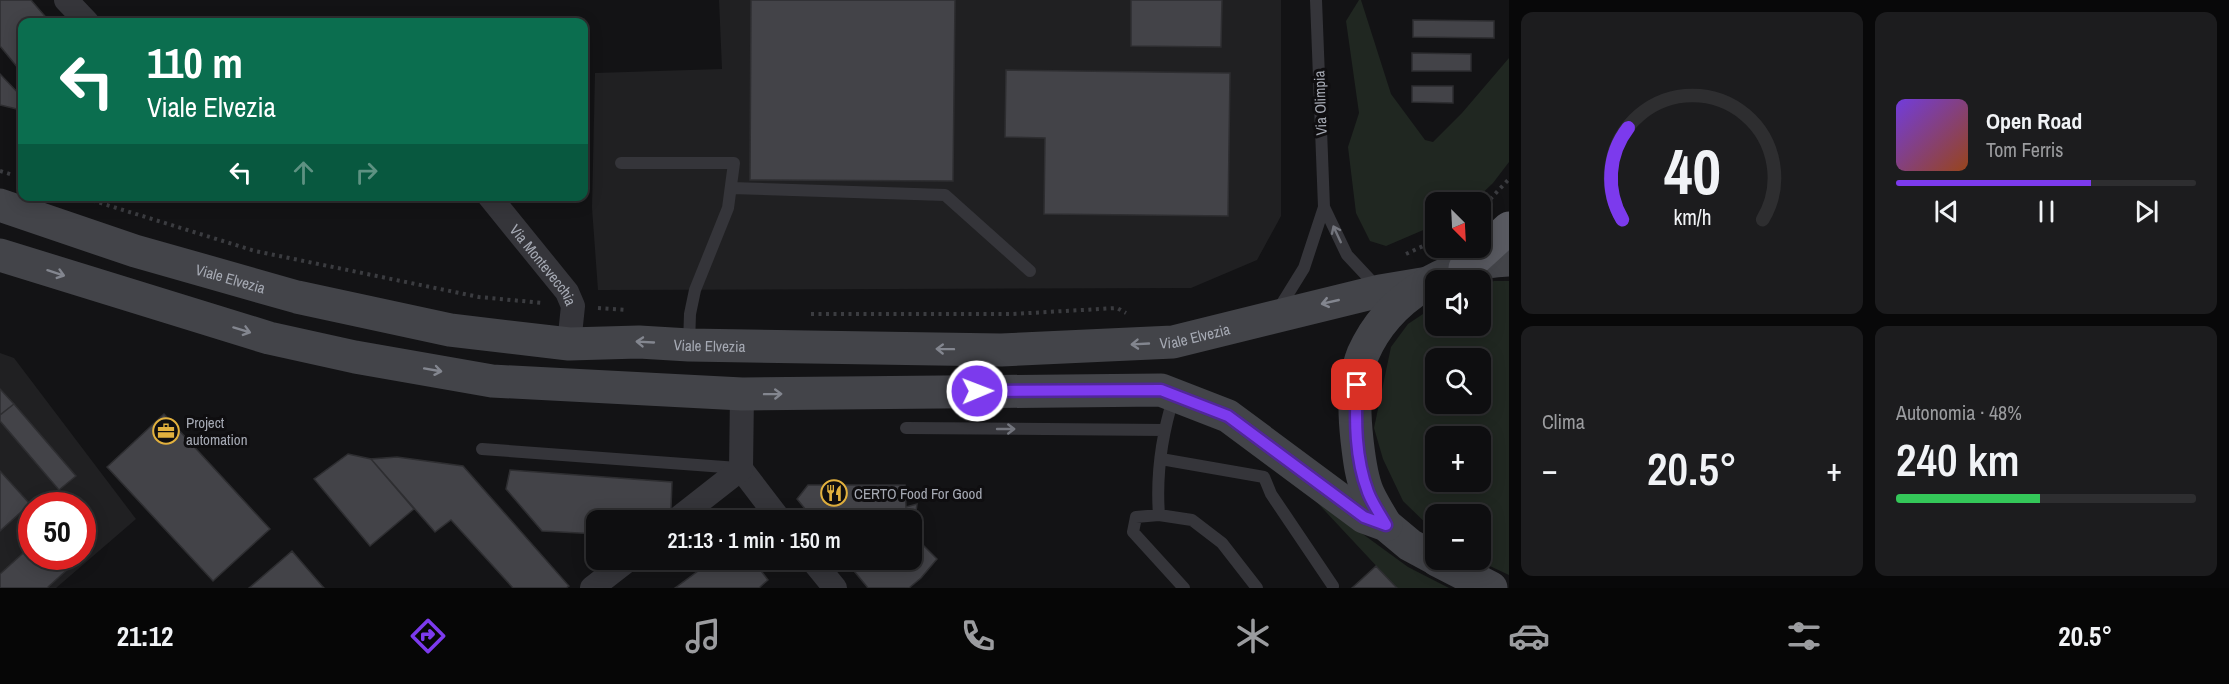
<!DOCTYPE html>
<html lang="it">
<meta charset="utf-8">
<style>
body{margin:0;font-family:"Archivo Narrow",sans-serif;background:#1c1c1e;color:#f1f3f6;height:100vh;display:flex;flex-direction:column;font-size:22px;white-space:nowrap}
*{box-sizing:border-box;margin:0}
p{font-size:20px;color:#9b9c9f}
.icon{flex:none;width:33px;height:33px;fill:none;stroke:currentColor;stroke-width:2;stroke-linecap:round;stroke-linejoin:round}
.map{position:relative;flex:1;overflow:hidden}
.sheet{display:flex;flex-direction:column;gap:12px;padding:12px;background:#080809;width:720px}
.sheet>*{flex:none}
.hud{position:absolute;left:18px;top:18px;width:570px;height:183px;border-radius:12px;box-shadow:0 3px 15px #0003,0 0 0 2px #2e2e30;background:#0b6e4f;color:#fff;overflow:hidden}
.needle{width:39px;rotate:156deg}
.tools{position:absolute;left:1425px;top:192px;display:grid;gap:12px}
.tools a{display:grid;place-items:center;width:66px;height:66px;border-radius:12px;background:#0e0e10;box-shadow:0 3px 15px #0003,0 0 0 2px #2e2e30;font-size:30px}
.speed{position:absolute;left:18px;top:492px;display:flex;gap:12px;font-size:30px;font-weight:700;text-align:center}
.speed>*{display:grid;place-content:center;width:78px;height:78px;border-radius:50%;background:#0e0e10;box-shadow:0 3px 15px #0003,0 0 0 2px #2e2e30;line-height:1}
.speed .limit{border:9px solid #d22;background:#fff;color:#111}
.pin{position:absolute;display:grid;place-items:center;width:51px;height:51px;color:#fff;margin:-26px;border-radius:12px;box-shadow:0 3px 9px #0006}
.me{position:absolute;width:66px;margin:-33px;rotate:89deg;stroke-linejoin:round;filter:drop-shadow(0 0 4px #0008)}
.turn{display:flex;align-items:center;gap:21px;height:126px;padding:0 30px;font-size:27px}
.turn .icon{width:78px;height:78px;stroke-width:2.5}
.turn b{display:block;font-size:42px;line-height:51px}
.lanes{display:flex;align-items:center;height:57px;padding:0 30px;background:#0003;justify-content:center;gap:30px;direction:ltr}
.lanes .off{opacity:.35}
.big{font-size:45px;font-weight:600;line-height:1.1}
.sheet .tile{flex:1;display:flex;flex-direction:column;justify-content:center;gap:9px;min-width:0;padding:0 21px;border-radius:12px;background:#1c1c1e}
.sheet .dial{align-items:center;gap:0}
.dial svg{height:156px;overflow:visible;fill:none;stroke:#2e2e30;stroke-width:7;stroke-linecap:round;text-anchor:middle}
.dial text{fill:#f1f3f6;stroke:none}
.song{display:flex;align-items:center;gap:18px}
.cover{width:72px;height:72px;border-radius:9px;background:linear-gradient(135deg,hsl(260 70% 55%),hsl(20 70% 35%))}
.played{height:6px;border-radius:3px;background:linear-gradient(90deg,#7c3aed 65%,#2e2e30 65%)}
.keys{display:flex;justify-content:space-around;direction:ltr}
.heat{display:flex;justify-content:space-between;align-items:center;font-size:33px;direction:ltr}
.charge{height:9px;border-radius:4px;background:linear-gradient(90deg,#34c759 48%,#2e2e30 0)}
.sheet .tiles{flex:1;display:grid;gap:12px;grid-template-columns:repeat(2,1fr)}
.trip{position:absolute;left:586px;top:510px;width:336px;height:60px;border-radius:12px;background:#0e0e10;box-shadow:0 3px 15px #0003,0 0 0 2px #2e2e30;font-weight:600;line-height:60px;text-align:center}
.menu{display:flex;height:96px;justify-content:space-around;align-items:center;background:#060606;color:#9b9c9f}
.menu .icon{width:42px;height:42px}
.menu .current{color:#7c3aed}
.menu b{font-size:27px;color:#f1f3f6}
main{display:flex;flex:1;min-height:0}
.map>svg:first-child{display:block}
</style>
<main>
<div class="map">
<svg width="1509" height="588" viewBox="0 0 1509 588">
<rect width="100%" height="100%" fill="#131315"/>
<!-- built -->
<path fill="#202022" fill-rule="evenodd" d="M719 0H1281V216L1257 260 1191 288 598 290 592 208 595 73 722 69Z
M0 353 14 358 136 519 56 588H0ZM32 506H82V556H32Z"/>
<!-- green -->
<path fill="#202721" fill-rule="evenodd" d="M1359 0H1361L1391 94 1425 140 1433 142 1462 113 1509 58V162L1493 183 1473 202H1436L1435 225 1386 246 1370 241 1356 213 1348 147 1359 113 1346 21Z
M1494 281H1509V575L1477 560H1480V514H1436L1435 532 1403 501 1383 459 1374 428 1391 347 1408 324 1435 306 1436 326H1480L1481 287ZM1436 358H1480V404H1436ZM1436 436H1480V482H1436Z
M1312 497 1408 567 1449 588H1397Z"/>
<!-- building -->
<path fill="#434348" stroke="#2e2e31" stroke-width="1.5" d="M0 0H31L50 22H22V73L0 46Z
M751 0H955L953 181 750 180Z
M1131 0H1222L1221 47 1131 46Z
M1413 20 1494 21V38L1413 37Z
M1412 53 1471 54V71H1412Z
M1006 70 1230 73 1228 216 1044 214 1045 138 1005 137Z
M0 74 22 97 21 110 0 105Z
M1412 86H1453V103L1412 102Z
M0 389 14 404 0 415Z
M14 404 76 476 59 490 0 421V415Z
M164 414 270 529 213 581 107 467Z
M348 454 371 459 414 509 370 546 314 479Z
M397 457 463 466 569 586 566 588H513L451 520 435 532 371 459Z
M510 470 672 482 671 508 654 520H597V534L542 531 506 489Z
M0 471 30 504 0 531Z
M808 485H905L906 507 917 504 913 535 937 559 921 578 909 588H868L845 560H912V520H814L797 499Z
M32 545V556L80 558 47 588H0V574Z
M292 551 324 588H249Z
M713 560H753L768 580 759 588H675Z
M1376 566 1397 588H1352Z"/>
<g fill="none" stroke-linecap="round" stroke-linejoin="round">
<!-- path -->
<path stroke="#3b3c40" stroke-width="4" stroke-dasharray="3 4.5" stroke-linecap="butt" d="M0 171 13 175
M78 196 255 251 479 297 543 303
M1480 210 1509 179
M1406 254 1436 240
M598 308 627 310
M811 314H1012L1117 308 1126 313"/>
<!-- service -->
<path stroke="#35353a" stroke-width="12" d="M621 163H734L728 208 695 290 690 314 689 344
M731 188 945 195 1030 271
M1324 207 1347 255 1377 287
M1278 310 1304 268 1324 207 1316 0
M906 428 1164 430
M482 449 738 468
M1161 459 1264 477 1271 494 1333 586
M1159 515C1156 475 1162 434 1174 396
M1184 588 1133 532 1136 517 1159 515 1192 520 1222 543 1257 588"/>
<!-- minor -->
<g stroke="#35353a" stroke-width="24">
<path d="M66 0 87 22"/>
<path id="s1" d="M489 196 567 292 573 306 569 344"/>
<path d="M741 469 780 520"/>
<path d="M676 520 741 469 742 394"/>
<path d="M812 560 835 588"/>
<path d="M592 588 628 560"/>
</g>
<!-- secondary -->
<g stroke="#434449" stroke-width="33">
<path id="s2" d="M0 205 135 251 297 297 450 330 569 344 639 342 689 345 1001 350 1173 342 1380 291 1428 283"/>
<path d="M0 255 269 338 355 357 492 381 742 394 1161 390 1228 416 1364 517 1386 525 1410 545 1436 559"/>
<path d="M1386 525C1380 515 1373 504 1368 493 1361 477 1359 457 1357 440 1354 413 1353 379 1363 354 1388 297 1448 262 1509 260"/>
<path d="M1437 560 1491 588"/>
</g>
<!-- trunk -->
<path stroke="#595a61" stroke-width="33" d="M1465 268 1509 228"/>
</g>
<!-- one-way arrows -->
<defs><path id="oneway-shaft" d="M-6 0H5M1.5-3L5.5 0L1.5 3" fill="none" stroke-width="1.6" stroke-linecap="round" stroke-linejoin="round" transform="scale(1.5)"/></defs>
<g stroke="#73757d">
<use href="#oneway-shaft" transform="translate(1337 234) rotate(-115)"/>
<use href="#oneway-shaft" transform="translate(1006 429)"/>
</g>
<g stroke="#83868f">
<use href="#oneway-shaft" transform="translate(56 273) rotate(18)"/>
<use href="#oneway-shaft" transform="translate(1330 302) rotate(167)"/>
<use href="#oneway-shaft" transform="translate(242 330) rotate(17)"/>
<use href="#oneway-shaft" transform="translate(645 342) rotate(-177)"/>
<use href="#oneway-shaft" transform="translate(1140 344) rotate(177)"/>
<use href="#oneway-shaft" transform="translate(945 349) rotate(-179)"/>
<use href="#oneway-shaft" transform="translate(433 370) rotate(10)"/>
<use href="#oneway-shaft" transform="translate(773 394) rotate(-1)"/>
</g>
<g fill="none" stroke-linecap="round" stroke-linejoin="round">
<!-- route casing -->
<g stroke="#51269a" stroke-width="15">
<path id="route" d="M977 391 1161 390 1228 416 1364 517 1386 525C1380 514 1372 503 1368 492 1355 458 1355 420 1357 385"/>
</g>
<!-- route -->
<use href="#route" stroke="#7c3aed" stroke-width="10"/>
</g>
<!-- icons -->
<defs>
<g id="office-ring" transform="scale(1.35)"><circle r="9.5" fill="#0f0e10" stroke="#e2b13e" stroke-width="1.5"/><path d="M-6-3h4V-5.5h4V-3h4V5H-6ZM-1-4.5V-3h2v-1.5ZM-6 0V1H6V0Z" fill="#e2b13e"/></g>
<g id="restaurant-ring" transform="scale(1.35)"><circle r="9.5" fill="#0f0e10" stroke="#e2b13e" stroke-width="1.5"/><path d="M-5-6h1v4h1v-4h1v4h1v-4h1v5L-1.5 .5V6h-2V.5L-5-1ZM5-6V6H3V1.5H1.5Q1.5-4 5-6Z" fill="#e2b13e"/></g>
</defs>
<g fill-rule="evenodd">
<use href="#office-ring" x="166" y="431"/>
<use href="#restaurant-ring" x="834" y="493"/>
</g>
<g text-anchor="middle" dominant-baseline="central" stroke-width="6" stroke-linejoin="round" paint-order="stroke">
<!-- street labels -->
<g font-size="15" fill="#a6aab4" stroke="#0f0e10">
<text transform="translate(1320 103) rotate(-92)">Via Olimpia</text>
<text stroke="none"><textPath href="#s1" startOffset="88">Via Montevecchia</textPath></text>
<text stroke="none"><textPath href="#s2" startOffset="242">Viale Elvezia</textPath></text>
<text stroke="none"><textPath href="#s2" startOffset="1214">Viale Elvezia</textPath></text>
<text stroke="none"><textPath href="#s2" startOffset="728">Viale Elvezia</textPath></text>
</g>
<!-- poi labels -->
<g font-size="15" fill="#a6aab4" stroke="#0f0e10" text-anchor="start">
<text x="186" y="422">Project<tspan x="186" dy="17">automation</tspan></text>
<text x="854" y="493">CERTO Food For Good</text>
</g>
</g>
</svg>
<div class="tools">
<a><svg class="needle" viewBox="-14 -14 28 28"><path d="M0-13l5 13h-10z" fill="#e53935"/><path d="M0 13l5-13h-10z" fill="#9b9c9f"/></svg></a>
<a><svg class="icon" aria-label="sound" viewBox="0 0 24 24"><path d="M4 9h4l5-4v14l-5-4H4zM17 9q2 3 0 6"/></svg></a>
<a><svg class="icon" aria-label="search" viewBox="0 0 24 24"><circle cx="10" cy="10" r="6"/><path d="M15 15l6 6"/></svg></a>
<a>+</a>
<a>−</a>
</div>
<div class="speed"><div class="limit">50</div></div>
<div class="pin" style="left:1357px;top:385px;background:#d93025"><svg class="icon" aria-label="arrive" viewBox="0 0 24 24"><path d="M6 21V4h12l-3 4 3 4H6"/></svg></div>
<svg class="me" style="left:977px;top:391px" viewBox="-20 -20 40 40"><circle r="17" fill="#7c3aed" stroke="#fff" stroke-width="3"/><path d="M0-11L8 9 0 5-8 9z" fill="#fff"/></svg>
<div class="trip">21:13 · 1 min · 150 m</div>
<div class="hud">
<div class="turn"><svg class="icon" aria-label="left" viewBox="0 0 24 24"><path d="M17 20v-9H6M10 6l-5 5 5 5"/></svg><div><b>110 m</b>Viale Elvezia</div></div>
<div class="lanes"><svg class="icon" aria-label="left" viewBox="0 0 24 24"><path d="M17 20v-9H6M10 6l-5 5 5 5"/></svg><svg class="icon off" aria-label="ahead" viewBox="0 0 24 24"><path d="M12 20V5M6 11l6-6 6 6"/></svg><svg class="icon off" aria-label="right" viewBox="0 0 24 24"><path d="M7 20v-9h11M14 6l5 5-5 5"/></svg></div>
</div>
</div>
<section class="sheet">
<div class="tiles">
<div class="tile dial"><svg viewBox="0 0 100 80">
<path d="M14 69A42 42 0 1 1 86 69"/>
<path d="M14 69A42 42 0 0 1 17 22" stroke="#7c3aed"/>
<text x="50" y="56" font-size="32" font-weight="700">40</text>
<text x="50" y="72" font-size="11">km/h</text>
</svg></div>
<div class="tile">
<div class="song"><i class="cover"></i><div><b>Open Road</b><p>Tom Ferris</p></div></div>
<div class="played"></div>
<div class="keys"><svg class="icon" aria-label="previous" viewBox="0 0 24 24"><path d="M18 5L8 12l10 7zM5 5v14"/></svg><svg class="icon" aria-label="pause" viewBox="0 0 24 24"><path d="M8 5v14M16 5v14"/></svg><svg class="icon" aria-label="next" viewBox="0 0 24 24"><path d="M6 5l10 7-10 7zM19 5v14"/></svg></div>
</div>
<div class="tile"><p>Clima</p>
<div class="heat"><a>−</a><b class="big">20.5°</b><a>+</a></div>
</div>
<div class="tile"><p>Autonomia · 48%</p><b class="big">240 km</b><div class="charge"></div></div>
</div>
</section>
</main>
<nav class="menu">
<b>21:12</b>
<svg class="icon current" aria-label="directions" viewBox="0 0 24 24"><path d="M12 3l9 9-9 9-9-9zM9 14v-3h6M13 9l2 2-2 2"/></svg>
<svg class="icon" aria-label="music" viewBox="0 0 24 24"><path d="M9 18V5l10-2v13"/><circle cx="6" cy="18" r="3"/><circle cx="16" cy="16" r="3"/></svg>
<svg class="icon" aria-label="phone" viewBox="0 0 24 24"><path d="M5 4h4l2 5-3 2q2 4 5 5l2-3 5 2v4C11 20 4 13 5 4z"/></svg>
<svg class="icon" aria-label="climate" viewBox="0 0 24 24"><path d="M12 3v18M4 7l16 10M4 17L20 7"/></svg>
<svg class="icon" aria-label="car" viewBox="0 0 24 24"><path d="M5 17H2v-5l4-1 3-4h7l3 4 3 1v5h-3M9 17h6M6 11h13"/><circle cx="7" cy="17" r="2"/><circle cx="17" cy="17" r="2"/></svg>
<svg class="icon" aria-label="filters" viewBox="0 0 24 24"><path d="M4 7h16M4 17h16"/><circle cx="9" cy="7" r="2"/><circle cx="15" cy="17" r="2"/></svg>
<b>20.5°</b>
</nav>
